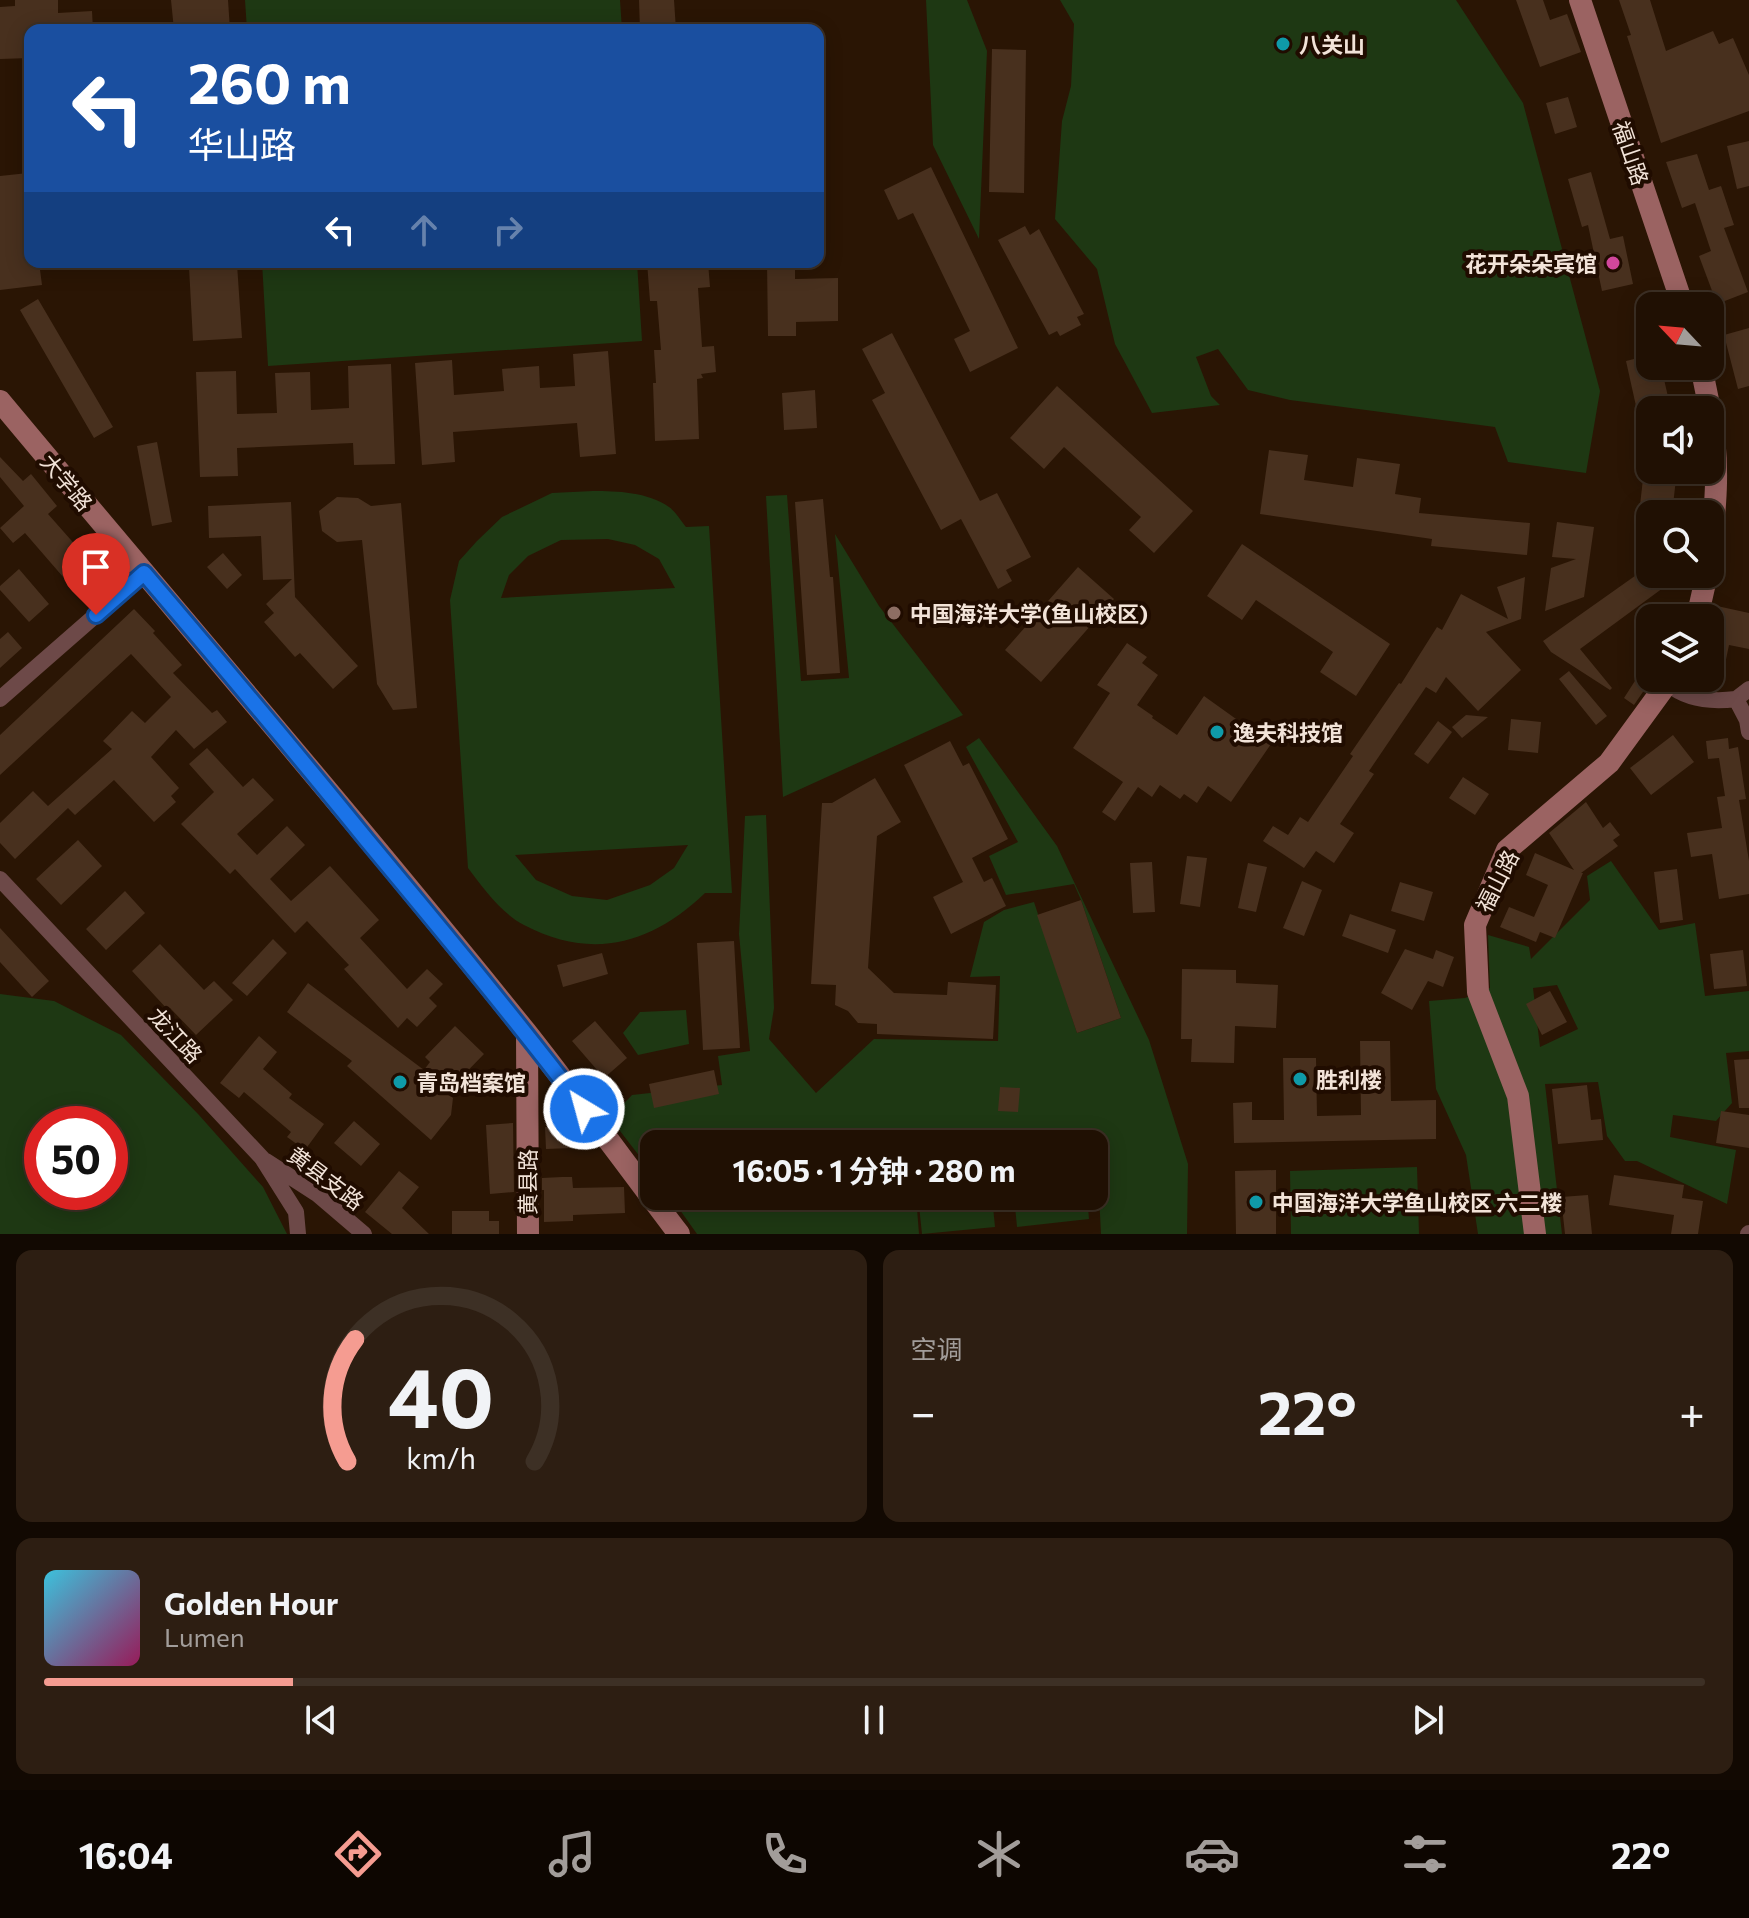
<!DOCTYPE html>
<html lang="zh">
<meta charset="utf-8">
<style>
body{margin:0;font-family:Commissioner,"Noto Sans SC",sans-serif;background:#2d1e12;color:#f1f3f6;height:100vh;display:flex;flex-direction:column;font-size:30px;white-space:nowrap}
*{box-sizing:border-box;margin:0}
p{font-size:26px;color:#a29d9a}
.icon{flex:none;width:44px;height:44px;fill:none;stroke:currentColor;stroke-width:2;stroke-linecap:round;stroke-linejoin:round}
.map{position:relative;height:1234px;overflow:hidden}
.sheet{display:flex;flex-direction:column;gap:16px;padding:16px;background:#120902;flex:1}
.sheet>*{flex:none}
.banner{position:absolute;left:24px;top:24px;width:800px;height:244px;border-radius:16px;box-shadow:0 4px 20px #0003,0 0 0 2px #3d3025;background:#1a4fa0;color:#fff;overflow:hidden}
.needle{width:52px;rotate:296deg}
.controls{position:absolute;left:1636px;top:292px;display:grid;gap:16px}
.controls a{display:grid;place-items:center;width:88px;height:88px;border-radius:16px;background:#201003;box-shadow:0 4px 20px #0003,0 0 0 2px #3d3025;font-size:40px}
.speed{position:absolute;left:24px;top:1106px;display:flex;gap:16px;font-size:40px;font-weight:700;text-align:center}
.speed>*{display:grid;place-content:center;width:104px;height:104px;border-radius:50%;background:#201003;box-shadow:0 4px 20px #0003,0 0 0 2px #3d3025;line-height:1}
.speed .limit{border:12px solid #d22;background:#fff;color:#111}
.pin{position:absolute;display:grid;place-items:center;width:68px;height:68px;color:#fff;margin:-82px -34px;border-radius:50% 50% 50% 0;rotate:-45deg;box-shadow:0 0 8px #0007}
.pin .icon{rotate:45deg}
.me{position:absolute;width:88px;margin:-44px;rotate:323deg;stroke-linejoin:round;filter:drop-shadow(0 0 6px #0008)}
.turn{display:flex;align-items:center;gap:28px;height:168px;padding:0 32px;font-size:36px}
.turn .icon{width:104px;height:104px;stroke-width:2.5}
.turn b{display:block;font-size:56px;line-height:68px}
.lanes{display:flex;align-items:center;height:76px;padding:0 32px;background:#0003;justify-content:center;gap:40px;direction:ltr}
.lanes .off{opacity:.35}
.big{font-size:60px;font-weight:700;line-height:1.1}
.sheet .widget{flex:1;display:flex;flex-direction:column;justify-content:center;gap:12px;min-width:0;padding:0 28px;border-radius:16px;background:#2d1e12}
.sheet .dial{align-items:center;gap:0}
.dial svg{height:208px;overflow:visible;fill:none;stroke:#3d3025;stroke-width:7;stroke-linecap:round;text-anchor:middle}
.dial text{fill:#f1f3f6;stroke:none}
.song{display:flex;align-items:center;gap:24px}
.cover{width:96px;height:96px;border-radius:12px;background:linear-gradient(135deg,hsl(190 70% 55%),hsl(330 70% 35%))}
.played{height:8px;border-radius:4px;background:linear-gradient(90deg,#f59c91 15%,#3d3025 15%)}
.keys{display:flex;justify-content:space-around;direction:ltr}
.heat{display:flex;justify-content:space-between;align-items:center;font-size:44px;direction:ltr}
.sheet .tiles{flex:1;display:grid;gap:16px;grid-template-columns:1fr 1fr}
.widget:last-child{grid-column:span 2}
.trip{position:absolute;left:640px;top:1130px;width:468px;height:80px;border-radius:16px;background:#201003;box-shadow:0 4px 20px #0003,0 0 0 2px #3d3025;font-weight:700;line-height:80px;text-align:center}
.tab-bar{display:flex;height:128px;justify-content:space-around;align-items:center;background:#0d0601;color:#a29d9a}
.tab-bar .icon{width:56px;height:56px}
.tab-bar .selected{color:#f59c91}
.tab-bar b{font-size:36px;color:#f1f3f6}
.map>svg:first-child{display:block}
</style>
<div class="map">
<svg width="1749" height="1234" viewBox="0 0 1749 1234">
<rect width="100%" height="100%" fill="#2a1504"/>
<!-- green -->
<path fill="#1e3813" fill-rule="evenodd" d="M245 0H620L622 30H247Z
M926 0H967L987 51 979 239 933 145Z
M1060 0H1456L1523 103 1600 391 1586 473 1508 462 1495 427 1290 400 1248 390 1218 349 1196 357 1211 396 1220 405 1152 413 1115 344 1097 269 1055 219 1062 121 1071 86 1074 24Z
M262 262H637L642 341 268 366Z
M593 491C617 491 648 492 669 507 675 511 681 521 686 527L709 526 732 893H705C652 944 592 961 524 925 501 913 483 888 468 868L450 600 459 561 477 541 502 517 552 493ZM608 539 635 545 659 559 675 588 501 598 509 575 528 556 561 540ZM688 845 674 868 650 885 607 900 572 896 536 880 515 855Z
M787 495 801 681 849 678 835 534 879 606 963 715 783 797 766 496Z
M979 738 1057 846 1149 1040 1188 1164 1187 1234H1101L1096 1135 1081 1136 1082 1144H1011L1079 1136 945 1144H654V1175L610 1118 632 1095 722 1085 718 1056 750 1051 739 934 745 816 766 815 774 1008 769 1039 816 1093 874 1039 998 1041 1000 976 970 977 984 922 1004 910 1034 902 1077 1033 1121 1018 1081 900 1074 884 1006 895 989 856 1018 842 966 747Z
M1611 861 1659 930 1695 923 1705 996 1749 991V1051L1726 1053 1732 1103 1716 1121 1673 1115 1670 1137 1736 1150 1727 1204 1637 1161H1625L1607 1136 1598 1082 1545 1084 1562 1234H1478L1466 1155 1436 1089 1429 1001 1465 998 1490 988 1488 935 1529 947 1531 959 1590 900 1587 876ZM1557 985 1578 1029 1540 1047 1533 988Z
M0 994 54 1001 121 1035 199 1115 263 1187 287 1234H0ZM42 1124H110V1192H42Z
M686 1010 689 1044 638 1055 623 1033 640 1012Z
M1417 1167 1419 1234H1291L1290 1171Z
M670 1196H916L919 1234H697Z
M918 1196H992L995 1227 922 1234Z
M1014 1196H1087L1089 1219 1017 1227Z"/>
<!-- building -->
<path fill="#48301e" d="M15 0H58V13L92 11 93 30H30V58L0 59V7L15 6Z
M171 0H228L230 30H174Z
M639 0H674L676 30H640Z
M1516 0H1543L1550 20 1567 14 1581 52 1540 67Z
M1619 0H1650L1666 51 1713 31 1719 44 1733 38 1749 75V111L1661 143 1627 36 1631 35Z
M992 49 1026 50 1024 193 989 192Z
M1568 97 1577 127 1555 134 1546 103Z
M1749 141V186L1737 189 1727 146Z
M1697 154 1709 190 1721 186 1734 225 1724 228 1748 292 1717 304 1699 256 1711 251 1695 203 1682 208 1666 162Z
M931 167 1018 348 970 372 954 339 970 331 913 213 898 220 884 190Z
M1591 172 1610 239 1623 236 1633 284 1602 291 1588 225 1582 227 1568 179Z
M28 173 30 188V262H39L42 285 0 290V176Z
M1025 226 1030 235 1039 229 1084 314 1077 317 1081 325 1060 336 1057 331 1049 335 998 240Z
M647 262H708L710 287 698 288 702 347 714 346 716 372 701 374 703 378 697 379 699 439 655 441 653 383H656L654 350H661L657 301H650Z
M767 262H795V279L838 278V321L796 322V336H768Z
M237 264 242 338 193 341 189 267Z
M38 299 113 427 94 438 20 310Z
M1749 328V386L1738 389 1724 335Z
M892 333 980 501 997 493 1031 557 1006 570 1012 581 998 589 961 519 941 530 872 400 885 393 862 349Z
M608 351 616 454 580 457 577 423 453 432 455 462 422 465 415 363 452 360 454 395 504 391 502 369 539 366 540 388 575 386 573 354Z
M1650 355V366H1661L1671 410H1650V442H1644L1626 361Z
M391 364 395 464 354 465 353 443 237 448 238 476 200 477 196 372 236 371 237 414 277 413 275 373 310 372 311 410 349 408 348 366Z
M1057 386 1193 511 1154 553 1129 530 1141 517 1064 447 1044 469 1010 438Z
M815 390 817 428 784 430 782 393Z
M157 442 172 522 152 526 137 446Z
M1269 450 1308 455 1304 480 1353 487 1357 458 1400 464 1395 494 1421 498 1419 513 1530 523 1527 555 1431 546 1432 539 1260 514Z
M0 457 23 481 31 474 57 506 48 514 93 565 70 585 25 533 13 543 0 528 24 506 0 477Z
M1644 470H1677L1672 514H1639Z
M337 497 358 498 371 506 401 503 417 708 393 710 377 684 362 540 337 542 322 531 319 511Z
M823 499 830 577H833L840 673 807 675 795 502Z
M291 502 295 597 358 666 333 689 300 653 295 657 264 622 274 613 266 604 292 579 263 580 261 536 209 538 208 506Z
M1557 522 1594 527 1584 597 1545 611 1551 568 1576 559 1552 557Z
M1242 544 1390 644 1356 696 1320 672 1333 652 1256 600 1242 620 1207 596Z
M223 553 242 575 227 589 207 567Z
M1649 566 1650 574H1682L1580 649 1612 688 1610 690 1551 652 1543 641Z
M1078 567 1114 599 1041 682 1005 650Z
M19 569 49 604 29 622 0 590V586Z
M1525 577 1521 619 1486 632 1521 670 1478 711 1446 677 1436 693 1426 687 1369 771 1374 774 1340 824 1354 833 1334 863 1316 851 1304 868 1263 841 1273 826 1288 835 1300 817 1308 822 1353 756 1350 754 1399 683 1401 684 1437 627 1442 630 1461 594 1508 619 1497 587Z
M1717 606 1749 613V649L1729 645 1724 669 1710 666V638Z
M134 609 155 631 153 633 182 665 173 673 212 713 217 710 227 722 194 749 176 730 151 757 179 788 171 796 176 802 154 822 114 780 75 815 68 808 15 859 0 843V823L33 791 48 806 112 749 103 741 132 711 145 723 171 697 131 654 0 775V735Z
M8 632 22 648 0 668V639Z
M1127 643 1147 657 1142 663 1158 675 1137 705 1153 716 1152 718 1177 735 1204 696 1271 744 1231 802 1208 786 1197 803 1184 794 1180 799 1160 785 1152 797 1138 787 1115 821 1102 812 1123 782 1073 748 1110 693 1097 685Z
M1569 671 1607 716 1596 725 1559 679Z
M1640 673 1651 680 1634 705 1624 698Z
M1466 715 1488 717 1462 738 1452 727Z
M1511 719 1541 722 1538 753 1508 750Z
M1438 721 1452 732 1428 764 1414 754Z
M1673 735 1694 762 1651 795 1630 768Z
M1728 738 1729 749 1738 747 1746 799 1739 800 1749 861V894L1719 899 1712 854 1691 857 1687 833 1722 828 1717 797 1725 796 1719 758 1708 759 1706 741Z
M950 741 963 766 969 763 1008 839 972 858 984 882 992 878 1006 906 951 934 933 897 963 882 904 765Z
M207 748 243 787 253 778 274 800 237 834 257 855 287 826 305 845 270 879 291 901 330 866 379 920 360 938 407 989 427 969 443 984 429 998 437 1006 417 1027 407 1018 398 1028 344 969 349 965 307 921 295 933 235 869 230 874 181 824 214 792 189 764Z
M1463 777 1489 794 1475 815 1449 798Z
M875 778 901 822 877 836 868 968 894 993 947 995 948 982 996 985 993 1039 877 1034V1024L858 1023 848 1011 835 1005 836 985 811 984 822 803H832Z
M1586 802 1603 828 1610 822 1620 835 1613 840 1618 846 1581 873H1583L1555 938 1540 932 1536 942 1500 927 1509 907 1534 917 1548 885 1526 875 1535 853 1574 870 1549 833Z
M78 840 102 866 61 905 36 879Z
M1187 856 1207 858 1200 907 1180 904Z
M1152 862 1155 912 1133 913 1130 863Z
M1248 863 1267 867 1256 912 1238 908Z
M1677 869 1683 920 1660 923 1654 872Z
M1302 881 1322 890 1304 936 1283 928Z
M1400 882 1433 892 1424 921 1391 911Z
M125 891 145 913 106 950 86 929Z
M1081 900 1121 1018 1077 1033 1037 915Z
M1350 914 1396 930 1388 953 1342 936Z
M0 928 49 981 32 997 0 962Z
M273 939 287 953 247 996 232 983Z
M734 941 740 1048 703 1050 697 943Z
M160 944 204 990 214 981 233 1000 196 1035 170 1008 168 1010 132 971Z
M1405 949 1433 959 1436 950 1454 957 1443 987 1428 981 1412 1010 1381 993Z
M1743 950 1747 986 1714 989 1710 954Z
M602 953 608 974 563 987 557 965Z
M1182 969 1236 970V983L1278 985 1276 1028 1235 1026 1234 1063 1191 1062 1192 1039H1181Z
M308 983 424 1070 430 1062 425 1057 455 1026 484 1054 447 1092 453 1098 451 1115 431 1140 347 1066 352 1061 287 1012Z
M1550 991 1567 1022 1542 1035 1526 1004Z
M595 1021 627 1058 604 1078 572 1041Z
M259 1036 277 1052 263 1069 292 1094 289 1098 324 1124 305 1150 287 1137 291 1132 244 1092 239 1098 220 1083Z
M1360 1041H1390L1391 1101 1436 1100V1139L1234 1143 1233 1103 1252 1102V1120H1284L1283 1058H1316L1317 1116 1361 1115Z
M1749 1059V1108H1739L1734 1060Z
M714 1070 719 1094 654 1108 649 1084Z
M1587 1085 1591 1120 1601 1119 1603 1140 1558 1144 1552 1089Z
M1000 1087 1020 1088 1018 1112 998 1111Z
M1721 1111 1749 1115V1148L1716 1143Z
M354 1121 380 1144 361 1166 334 1143Z
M513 1123 514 1192 490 1194 486 1125Z
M570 1126 572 1148 546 1149 545 1127Z
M1276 1170V1234H1236L1235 1171Z
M399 1171 419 1187 402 1208 429 1234H392L365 1212Z
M1614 1175 1684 1185 1682 1198 1703 1201 1698 1234H1671L1674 1215 1609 1205Z
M562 1177H572L573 1188 624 1187 625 1213 573 1215V1221L544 1222V1190H542V1178Z
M1588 1195 1592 1234H1565L1561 1197Z
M452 1211H489V1221H499V1234H452Z"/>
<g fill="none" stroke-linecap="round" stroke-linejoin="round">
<!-- street -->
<path stroke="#6d4948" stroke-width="16" d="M1668 684C1687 700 1712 702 1736 699L1747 720 1749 732
M0 699 144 573
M1736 699 1749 689
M0 879 262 1158 296 1212 298 1234
M266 1161 317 1194 364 1234
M1748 1234 1749 1233"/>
<!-- secondary -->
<path stroke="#9b6362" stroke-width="22" d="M1580 0 1683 306
M1701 366 1710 410
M0 401C175 611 354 818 526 1032 578 1098 628 1167 679 1234
M1710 411C1720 461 1716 505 1710 556
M1697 618 1707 574
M527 1033 528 1234
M1535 1234 1518 1096 1478 992 1475 925 1507 850 1609 763 1671 678"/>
</g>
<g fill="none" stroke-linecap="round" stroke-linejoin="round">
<!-- route casing -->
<g stroke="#114b97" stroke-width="20">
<path id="route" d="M96 615 144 573C219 661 293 749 366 839 440 928 514 1017 584 1109"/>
</g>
<!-- route -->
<use href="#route" stroke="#1a73e8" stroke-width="14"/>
</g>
<!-- markers -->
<g fill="#0f9aa8" stroke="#200c00" stroke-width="3">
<circle cx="1283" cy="44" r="8"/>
<circle cx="1217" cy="732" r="8"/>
<circle cx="1300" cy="1079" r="8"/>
<circle cx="400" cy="1082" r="8"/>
<circle cx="1256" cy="1202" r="8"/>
</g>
<circle fill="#d1479c" stroke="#200c00" stroke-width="3" cx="1613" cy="263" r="8"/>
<circle fill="#8d6e63" stroke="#200c00" stroke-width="3" cx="894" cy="613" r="8"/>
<g text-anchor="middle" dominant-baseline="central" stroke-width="8" stroke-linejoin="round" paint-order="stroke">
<!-- poi labels -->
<g font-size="22" font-weight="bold" fill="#f2e3d8" stroke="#200c00" text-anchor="start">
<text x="1299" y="44">八关山</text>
<text x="1597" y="263" text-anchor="end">花开朵朵宾馆</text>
<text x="910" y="613">中国海洋大学(鱼山校区)</text>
<text x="1233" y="732">逸夫科技馆</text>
<text x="1316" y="1079">胜利楼</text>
<text x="416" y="1082">青岛档案馆</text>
<text x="1272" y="1202">中国海洋大学鱼山校区 六二楼</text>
</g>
<!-- street labels -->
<g font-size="22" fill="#f2e3d8" stroke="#200c00">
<text transform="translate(1631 153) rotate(71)">福山路</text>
<text transform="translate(67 482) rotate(50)">大学路</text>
<text transform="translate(1497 881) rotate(-63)">福山路</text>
<text transform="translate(176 1035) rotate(47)">龙江路</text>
<text transform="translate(326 1178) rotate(37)">黄县支路</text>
<text transform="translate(527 1182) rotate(-90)">黄县路</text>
</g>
</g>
</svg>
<div class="controls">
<a><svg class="needle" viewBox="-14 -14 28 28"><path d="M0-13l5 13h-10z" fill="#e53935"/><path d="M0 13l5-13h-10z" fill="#a29d9a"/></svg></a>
<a><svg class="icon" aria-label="sound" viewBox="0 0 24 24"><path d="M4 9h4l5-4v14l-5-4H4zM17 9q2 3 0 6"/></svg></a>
<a><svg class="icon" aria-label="search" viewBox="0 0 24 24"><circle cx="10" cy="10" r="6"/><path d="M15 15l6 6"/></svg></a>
<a><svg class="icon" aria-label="layers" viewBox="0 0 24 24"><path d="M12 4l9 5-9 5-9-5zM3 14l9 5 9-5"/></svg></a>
</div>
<div class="speed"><div class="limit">50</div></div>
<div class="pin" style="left:96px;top:615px;background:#d93025"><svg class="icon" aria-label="arrive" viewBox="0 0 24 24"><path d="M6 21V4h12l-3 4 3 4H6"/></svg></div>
<svg class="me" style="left:584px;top:1109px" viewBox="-20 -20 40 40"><circle r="17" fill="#1a73e8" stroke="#fff" stroke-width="3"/><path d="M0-11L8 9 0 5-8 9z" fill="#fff"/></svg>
<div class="trip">16:05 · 1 分钟 · 280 m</div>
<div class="banner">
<div class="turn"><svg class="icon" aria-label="left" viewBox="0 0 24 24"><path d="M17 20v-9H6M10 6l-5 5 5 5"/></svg><div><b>260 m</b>华山路</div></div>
<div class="lanes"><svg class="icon" aria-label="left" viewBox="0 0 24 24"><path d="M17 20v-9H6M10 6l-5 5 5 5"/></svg><svg class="icon off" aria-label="ahead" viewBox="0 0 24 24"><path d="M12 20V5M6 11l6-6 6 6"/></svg><svg class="icon off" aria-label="right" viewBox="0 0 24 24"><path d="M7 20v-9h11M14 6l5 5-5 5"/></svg></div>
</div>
</div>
<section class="sheet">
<div class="tiles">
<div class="widget dial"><svg viewBox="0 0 100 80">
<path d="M14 69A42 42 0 1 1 86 69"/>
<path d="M14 69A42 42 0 0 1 17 22" stroke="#f59c91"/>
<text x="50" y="56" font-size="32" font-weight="700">40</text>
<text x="50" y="72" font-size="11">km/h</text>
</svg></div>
<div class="widget"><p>空调</p>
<div class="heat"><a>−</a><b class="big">22°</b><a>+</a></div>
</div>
<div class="widget">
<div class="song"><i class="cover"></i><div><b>Golden Hour</b><p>Lumen</p></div></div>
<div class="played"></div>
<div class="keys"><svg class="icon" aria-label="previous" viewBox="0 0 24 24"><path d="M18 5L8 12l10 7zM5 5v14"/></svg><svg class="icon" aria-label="pause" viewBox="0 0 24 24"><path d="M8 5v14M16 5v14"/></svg><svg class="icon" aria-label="next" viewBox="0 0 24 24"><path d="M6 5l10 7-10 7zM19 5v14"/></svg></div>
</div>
</div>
</section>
<nav class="tab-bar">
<b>16:04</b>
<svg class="icon selected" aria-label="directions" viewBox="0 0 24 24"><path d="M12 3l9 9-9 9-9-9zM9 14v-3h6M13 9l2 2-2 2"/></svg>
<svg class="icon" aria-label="music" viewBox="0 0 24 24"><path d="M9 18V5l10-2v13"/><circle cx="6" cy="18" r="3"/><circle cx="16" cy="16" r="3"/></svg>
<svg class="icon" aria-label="phone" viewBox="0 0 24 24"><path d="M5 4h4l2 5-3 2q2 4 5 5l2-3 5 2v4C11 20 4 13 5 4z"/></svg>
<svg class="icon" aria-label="climate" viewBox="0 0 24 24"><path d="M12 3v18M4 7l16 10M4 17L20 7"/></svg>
<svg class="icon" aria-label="car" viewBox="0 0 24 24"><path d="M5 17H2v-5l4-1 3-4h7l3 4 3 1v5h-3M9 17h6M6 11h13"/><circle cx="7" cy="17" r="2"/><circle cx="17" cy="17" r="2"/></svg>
<svg class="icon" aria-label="filters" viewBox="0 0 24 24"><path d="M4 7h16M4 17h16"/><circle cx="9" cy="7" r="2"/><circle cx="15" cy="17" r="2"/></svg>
<b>22°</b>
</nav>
